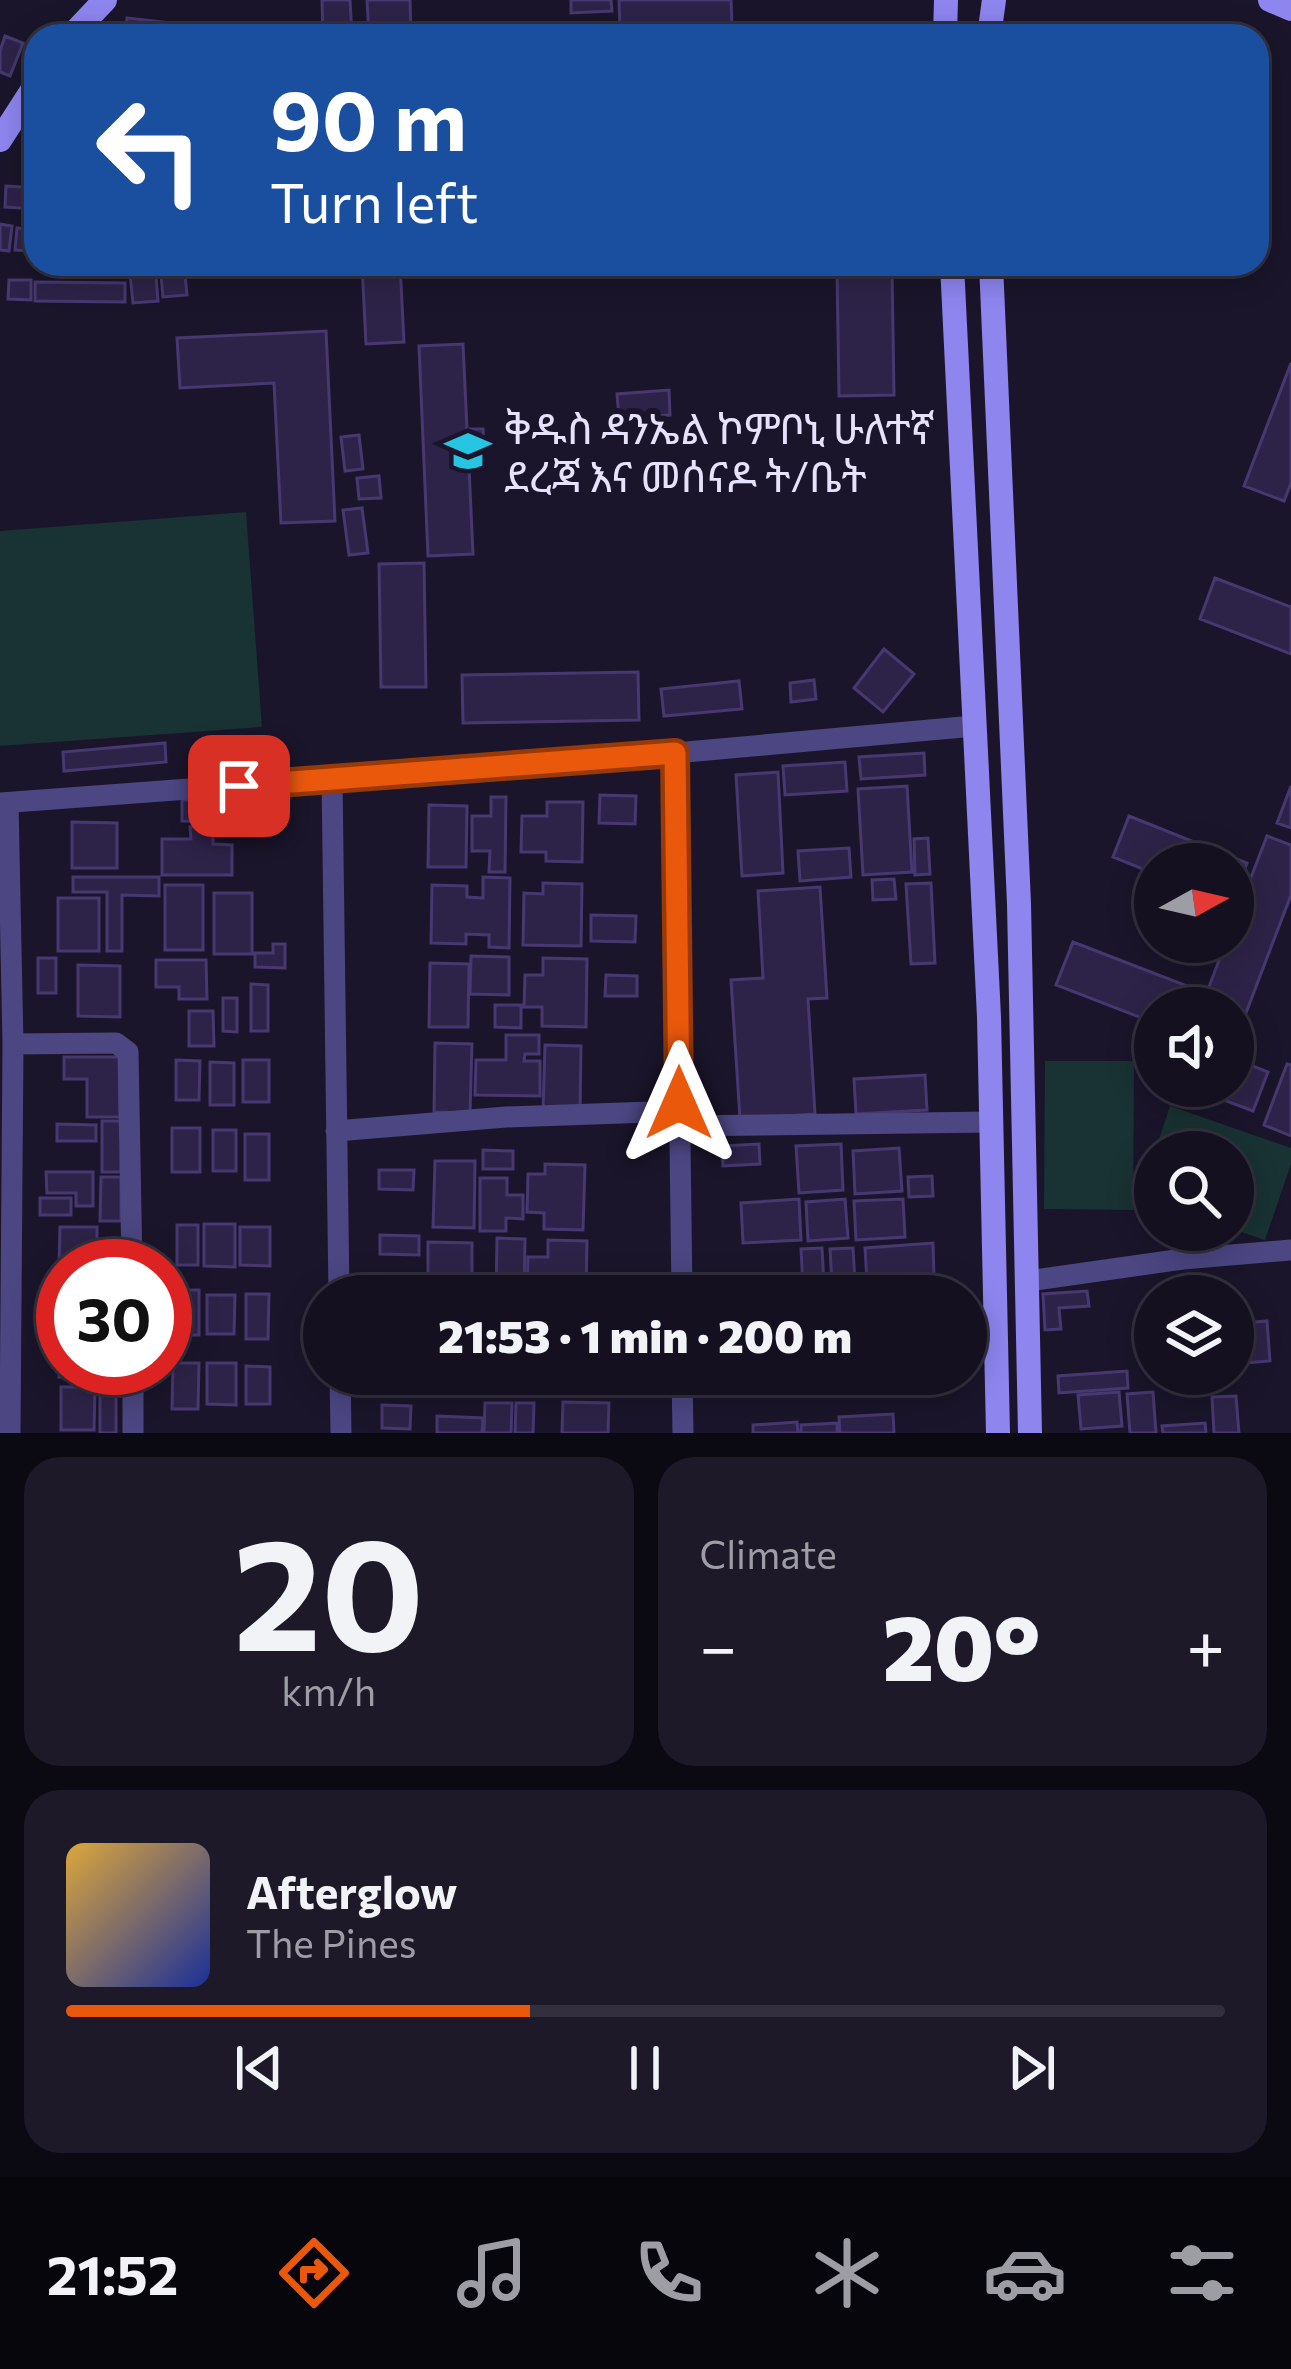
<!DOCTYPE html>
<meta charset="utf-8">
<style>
body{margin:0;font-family:Commissioner,"Noto Sans Ethiopic",sans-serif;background:#1d1929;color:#f1f3f6;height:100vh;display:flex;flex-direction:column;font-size:45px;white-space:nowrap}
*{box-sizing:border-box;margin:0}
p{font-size:39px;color:#9d9da5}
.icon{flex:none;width:66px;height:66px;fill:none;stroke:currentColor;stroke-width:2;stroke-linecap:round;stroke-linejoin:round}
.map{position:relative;height:1433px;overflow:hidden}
.drawer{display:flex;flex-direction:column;gap:24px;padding:24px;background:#0b0912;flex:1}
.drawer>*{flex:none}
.hud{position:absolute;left:24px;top:24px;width:1245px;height:252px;border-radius:36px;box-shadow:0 6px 30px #0003,0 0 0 3px #33303e;background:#1a4fa0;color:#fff;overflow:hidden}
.needle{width:78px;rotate:82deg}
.buttons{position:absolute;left:1134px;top:843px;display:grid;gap:24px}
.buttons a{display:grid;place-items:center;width:120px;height:120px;border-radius:50%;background:#141020;box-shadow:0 6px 30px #0003,0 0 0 3px #33303e;font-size:60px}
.speed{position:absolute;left:36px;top:1239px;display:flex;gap:24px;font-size:60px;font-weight:700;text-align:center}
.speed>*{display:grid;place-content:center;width:156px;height:156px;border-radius:50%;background:#141020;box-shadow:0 6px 30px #0003,0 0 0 3px #33303e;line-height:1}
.speed .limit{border:18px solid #d22;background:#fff;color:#111}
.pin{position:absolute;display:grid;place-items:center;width:102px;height:102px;color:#fff;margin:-51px;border-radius:24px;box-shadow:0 6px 18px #0006}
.me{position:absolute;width:132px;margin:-66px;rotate:0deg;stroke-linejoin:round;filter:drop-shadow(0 0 9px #0008)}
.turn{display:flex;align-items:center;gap:42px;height:252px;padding:0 48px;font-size:54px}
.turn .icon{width:156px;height:156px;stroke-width:2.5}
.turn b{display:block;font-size:84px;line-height:102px}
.big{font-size:90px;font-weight:800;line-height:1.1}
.drawer .card{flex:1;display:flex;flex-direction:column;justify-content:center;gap:18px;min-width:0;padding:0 42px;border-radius:36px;background:#1d1929}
.drawer .dial{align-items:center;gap:0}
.dial b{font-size:156px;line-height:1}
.song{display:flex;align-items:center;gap:36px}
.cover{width:144px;height:144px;border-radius:18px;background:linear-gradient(135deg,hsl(40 70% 55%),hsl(230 70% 35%))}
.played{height:12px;border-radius:6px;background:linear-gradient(90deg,#ea580c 40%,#33303e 40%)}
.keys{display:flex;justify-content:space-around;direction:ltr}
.heat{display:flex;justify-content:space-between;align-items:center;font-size:66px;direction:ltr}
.drawer .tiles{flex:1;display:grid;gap:24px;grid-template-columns:1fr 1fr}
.card:last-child{grid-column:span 2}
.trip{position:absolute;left:303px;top:1275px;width:684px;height:120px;border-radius:60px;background:#141020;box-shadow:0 6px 30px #0003,0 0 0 3px #33303e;font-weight:800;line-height:120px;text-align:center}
.menu{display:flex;height:192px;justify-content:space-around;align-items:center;background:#08060d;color:#9d9da5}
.menu .icon{width:84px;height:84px}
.menu .current{color:#ea580c}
.menu b{font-size:54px;color:#f1f3f6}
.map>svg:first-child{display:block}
</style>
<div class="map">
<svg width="1291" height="1433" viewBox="0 0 1291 1433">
<rect width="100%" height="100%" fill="#1a152a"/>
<!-- green -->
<path fill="#193233" d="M246 512 262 727 0 746V531Z
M1045 1061H1134L1133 1210 1044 1209Z
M1170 1106 1291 1148V1164L1265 1240 1233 1229V1152H1155V1202L1140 1197Z"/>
<!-- building -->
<path fill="#2d2348" stroke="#473871" stroke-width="3" d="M322 0H350L352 36H323Z
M367 0H410L411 36H369Z
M571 0H611L612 11 571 13Z
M619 0H731L732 25 620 30Z
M127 18 163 22 161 36H125Z
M244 28 245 36H191Z
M5 36 23 43 10 76 0 72V51Z
M6 186 36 188V209L5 207Z
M0 224 12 226 9 251 0 250Z
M17 228 34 230 32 251 15 250Z
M129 264H155L158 301 133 303Z
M160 264H184L187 295 163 297Z
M196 264H269V273L196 269Z
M362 264H400L404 342 366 344Z
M892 269 894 395 839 396 837 270Z
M9 280H31V300L8 299Z
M35 282 125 283V302L35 301Z
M326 331 335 521 281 523 274 383 180 388 177 338Z
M463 344 467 429H483L485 466 469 467 473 554 428 556 419 346Z
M1291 363V483L1284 501 1244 486Z
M669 390 670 415 619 419 617 394Z
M359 435 363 469 345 471 341 437Z
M379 476 381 498 359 499 357 478Z
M362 508 368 553 349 555 343 510Z
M424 563 426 687H381L379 564Z
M1215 578 1291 607V654L1200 619Z
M884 649 914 674 883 712 854 688Z
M638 672 639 720 463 723 462 675Z
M814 680 816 699 791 702 790 683Z
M739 681 742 709 664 716 661 689Z
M165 743 166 762 64 771 63 752Z
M924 753 925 775 861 779 859 757Z
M845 762 847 791 785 795 783 766Z
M778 772 783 873 742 876 736 775Z
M907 786 912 872 863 875 858 789Z
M1291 786V828L1277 823Z
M600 795 636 796 635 824 599 823Z
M491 797H506L505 872H489L490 851H472V816H491Z
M182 800H233V822L182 821Z
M547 802H583L582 862 546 861V852H521L522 816H547Z
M429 805 467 806 466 867H428Z
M1129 816 1247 863 1233 898V864H1155V874L1113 857Z
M72 822 117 823V868H72Z
M190 827H213V844L232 845V875H162V839H191Z
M1267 836 1291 845V895L1233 1047V1008H1201L1226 942H1233V924Z
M928 838 930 874 915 875 914 839Z
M849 848 851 877 800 881 798 851Z
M73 877H159V896L122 895V951H107V892H73Z
M483 877 510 878 509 948 489 947V935L466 934V944L431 943 432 885 467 886V897L483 898Z
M894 879 896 899 873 900 872 880Z
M543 883 582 884 581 946 523 945 524 893 543 894Z
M931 883 935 963 911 964 906 884Z
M165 885H203V950H165Z
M820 887 827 998 808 999 815 1114 740 1119 731 980 763 978 758 891Z
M214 893H252V954H214Z
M58 898H99V951H58Z
M591 915 636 916 635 942 591 941Z
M1073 942 1195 989 1187 1008H1155V1023L1056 985Z
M273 944H285V968L255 967V953H273Z
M471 956 509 957V995L470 994Z
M38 958H56V993H38Z
M543 958 587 959 586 1027 542 1026V1007H524L525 975H543Z
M156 960H206L207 999H179V987H156Z
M430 963 469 964 468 1027H429Z
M78 965 120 966V1017L78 1016Z
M606 975 637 976V996H605Z
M251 984 268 985V1031H251Z
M223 998H237V1032L223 1031Z
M495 1005H521V1028L495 1027Z
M189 1011H213L214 1046H189Z
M506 1035H539V1054H525L524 1061H540V1096L475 1095 476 1060H506Z
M435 1043 472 1044 470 1113 434 1112Z
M545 1045 581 1046 580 1112H543Z
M64 1057H120V1117H87V1079H64Z
M1233 1058 1268 1072 1253 1111 1200 1091 1202 1086H1233Z
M176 1060 200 1061 199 1100H176Z
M243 1060H269V1102H243Z
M210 1062 234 1063V1105H210Z
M1287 1064 1291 1065V1136L1264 1125Z
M925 1075 927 1110 856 1114 854 1079Z
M102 1121H122L121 1172H102Z
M57 1124 96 1125V1141H57Z
M172 1128H200V1172H172Z
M213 1130H236V1171H213Z
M245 1134H269V1180H245Z
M759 1144 760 1164 723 1166 722 1146Z
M841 1144 843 1190 799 1193 796 1146Z
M899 1148 902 1191 855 1194 853 1151Z
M483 1150 513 1151V1169H483Z
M435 1161H475L474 1228 433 1227Z
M545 1164 585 1165 583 1230 544 1229V1213L527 1212 528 1174H545Z
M379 1170H414L413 1190 379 1189Z
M46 1172H93V1206H76V1193H47Z
M932 1176 933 1196 909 1197 908 1177Z
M101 1177H121V1221H100Z
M480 1178H507V1195H523V1219L506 1218V1231H480Z
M40 1198H71V1215H40Z
M799 1199 801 1240 743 1243 741 1203Z
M845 1199 848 1238 808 1241 806 1202Z
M903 1199 905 1237 856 1240 854 1201Z
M204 1224H235V1267L204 1266Z
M177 1225H198V1265H177Z
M60 1227H97V1265H59Z
M240 1227H270V1266L240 1265Z
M380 1235 419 1236V1255L380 1254Z
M497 1238 525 1239 524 1296H496Z
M548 1240 587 1241 586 1296H547V1290L527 1289 528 1257H548Z
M428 1242 472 1243V1274H428Z
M933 1243 934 1278 867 1282 865 1248Z
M822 1248 824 1285 803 1286 801 1249Z
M853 1248 855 1282 832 1284 830 1249Z
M1225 1282 1226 1296H1204L1203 1283Z
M900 1288 901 1296H855V1291Z
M168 1290H199V1335H168Z
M432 1291 476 1292V1296H432Z
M1087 1291 1089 1306 1059 1308 1061 1329 1045 1330 1043 1294Z
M246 1294H269L268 1339H246Z
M207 1295H235L234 1334H207Z
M1267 1321 1270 1361 1233 1364V1324Z
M59 1336H63V1368H94V1377H59Z
M173 1363H199L198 1409H172Z
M207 1363H236V1405L207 1404Z
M246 1366 270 1367V1404H246Z
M102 1368H118V1380H102Z
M1127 1371 1128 1388 1059 1393 1058 1376Z
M383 1374H418V1386L383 1385Z
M431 1374H471V1391L431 1390Z
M496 1374H510V1396H495Z
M512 1374H543L542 1382H512Z
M548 1374H586V1392L548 1391Z
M833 1374H851L852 1386 834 1387Z
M862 1374H913V1383L863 1386Z
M100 1386H116V1433H100Z
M61 1387H95L94 1430H61Z
M1119 1392 1122 1426 1081 1429 1078 1395Z
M1153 1392 1156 1433H1130L1127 1394Z
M1236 1396 1239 1433H1214L1212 1397Z
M563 1402 609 1403 608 1433H562Z
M485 1403H512L511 1433H484Z
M516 1403H534L533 1433H515Z
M382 1405 411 1406 410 1429 382 1428Z
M893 1414 894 1433H840L839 1417Z
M437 1416 483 1418 482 1433H437Z
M797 1422 798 1433H753V1425Z
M837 1423V1433H801V1425Z
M1205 1423 1206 1433H1163L1162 1426Z"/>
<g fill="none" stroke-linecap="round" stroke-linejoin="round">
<!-- street -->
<path stroke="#4c4683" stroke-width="21" d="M675 753 682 1296
M332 779 339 1296
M0 803 675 753 974 726
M8 803 13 1044 10 1433
M13 1044 116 1043 128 1052 132 1266
M680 1126 991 1122
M336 1131 506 1117 651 1112 679 1103
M1028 1281 1183 1259 1291 1250
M133 1368V1433
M340 1374 341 1433
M682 1374 683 1433"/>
<!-- secondary -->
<path stroke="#8e85ef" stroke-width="24" d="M1270 0 1291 9
M71 36 105 0
M945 36 946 0
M989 36 994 0
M0 140 36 84
M952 264 989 1017 998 1433
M991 264 1019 904 1030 1433"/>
</g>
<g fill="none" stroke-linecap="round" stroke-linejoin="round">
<!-- route casing -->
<g stroke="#983908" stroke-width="30">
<path id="route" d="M239 786 675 753 679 1103"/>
</g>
<!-- route -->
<use href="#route" stroke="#ea580c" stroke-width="21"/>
</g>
<!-- icons -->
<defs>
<g id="school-bare" transform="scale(3.6)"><path d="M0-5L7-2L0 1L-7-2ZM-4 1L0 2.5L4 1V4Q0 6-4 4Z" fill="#26c5e2" stroke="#1a152a" stroke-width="2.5" paint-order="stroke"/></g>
</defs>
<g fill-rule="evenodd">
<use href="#school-bare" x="468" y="451"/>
</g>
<g text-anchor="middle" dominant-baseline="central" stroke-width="12" stroke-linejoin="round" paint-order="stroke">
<!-- poi labels -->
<g font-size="42" fill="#e6e2fb" stroke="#1a152a" text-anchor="start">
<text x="504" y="427">ቅዱስ ዳንኤል ኮምቦኒ ሁለተኛ<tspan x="504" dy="48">ደረጃ እና መሰናዶ ት/ቤት</tspan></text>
</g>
</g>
</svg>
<div class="buttons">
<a><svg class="needle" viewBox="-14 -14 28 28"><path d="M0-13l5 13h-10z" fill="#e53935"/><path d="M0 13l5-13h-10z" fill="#9d9da5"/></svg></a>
<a><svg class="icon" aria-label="sound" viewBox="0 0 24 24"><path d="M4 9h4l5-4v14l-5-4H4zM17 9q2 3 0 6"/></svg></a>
<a><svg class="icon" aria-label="search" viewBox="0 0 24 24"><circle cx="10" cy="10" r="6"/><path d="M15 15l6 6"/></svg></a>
<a><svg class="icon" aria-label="layers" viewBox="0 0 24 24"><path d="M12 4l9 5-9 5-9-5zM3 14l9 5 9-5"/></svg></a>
</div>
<div class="speed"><div class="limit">30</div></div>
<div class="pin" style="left:239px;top:786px;background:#d93025"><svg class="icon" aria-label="arrive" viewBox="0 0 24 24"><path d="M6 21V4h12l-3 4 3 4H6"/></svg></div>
<svg class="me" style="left:679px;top:1103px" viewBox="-20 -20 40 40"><path d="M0-17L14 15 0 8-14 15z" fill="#ea580c" stroke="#fff" stroke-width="4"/></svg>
<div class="trip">21:53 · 1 min · 200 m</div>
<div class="hud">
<div class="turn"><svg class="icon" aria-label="left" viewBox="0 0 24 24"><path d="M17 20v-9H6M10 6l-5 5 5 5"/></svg><div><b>90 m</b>Turn left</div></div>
</div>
</div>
<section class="drawer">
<div class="tiles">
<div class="card dial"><b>20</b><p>km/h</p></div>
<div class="card"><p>Climate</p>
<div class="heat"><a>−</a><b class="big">20°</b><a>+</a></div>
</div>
<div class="card">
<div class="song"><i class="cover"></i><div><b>Afterglow</b><p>The Pines</p></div></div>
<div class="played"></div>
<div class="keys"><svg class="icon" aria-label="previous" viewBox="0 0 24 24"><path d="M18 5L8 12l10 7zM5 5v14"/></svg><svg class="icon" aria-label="pause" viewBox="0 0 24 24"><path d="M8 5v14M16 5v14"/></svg><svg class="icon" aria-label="next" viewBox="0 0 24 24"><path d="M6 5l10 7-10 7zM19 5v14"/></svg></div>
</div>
</div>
</section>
<nav class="menu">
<b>21:52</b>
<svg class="icon current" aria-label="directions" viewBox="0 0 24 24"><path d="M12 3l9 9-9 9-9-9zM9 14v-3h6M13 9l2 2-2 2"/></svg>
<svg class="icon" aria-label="music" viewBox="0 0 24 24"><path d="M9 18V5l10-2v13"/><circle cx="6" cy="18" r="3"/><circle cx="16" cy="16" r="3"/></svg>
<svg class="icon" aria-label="phone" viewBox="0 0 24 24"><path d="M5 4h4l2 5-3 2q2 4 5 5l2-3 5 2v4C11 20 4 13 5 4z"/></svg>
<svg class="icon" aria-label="climate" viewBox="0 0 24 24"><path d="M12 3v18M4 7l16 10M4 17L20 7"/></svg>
<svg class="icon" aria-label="car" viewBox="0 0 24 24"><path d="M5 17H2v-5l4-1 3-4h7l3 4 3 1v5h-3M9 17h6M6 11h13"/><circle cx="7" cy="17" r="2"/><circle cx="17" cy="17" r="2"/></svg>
<svg class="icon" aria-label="filters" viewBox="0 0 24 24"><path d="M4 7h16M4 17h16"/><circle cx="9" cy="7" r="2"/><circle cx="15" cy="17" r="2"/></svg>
</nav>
